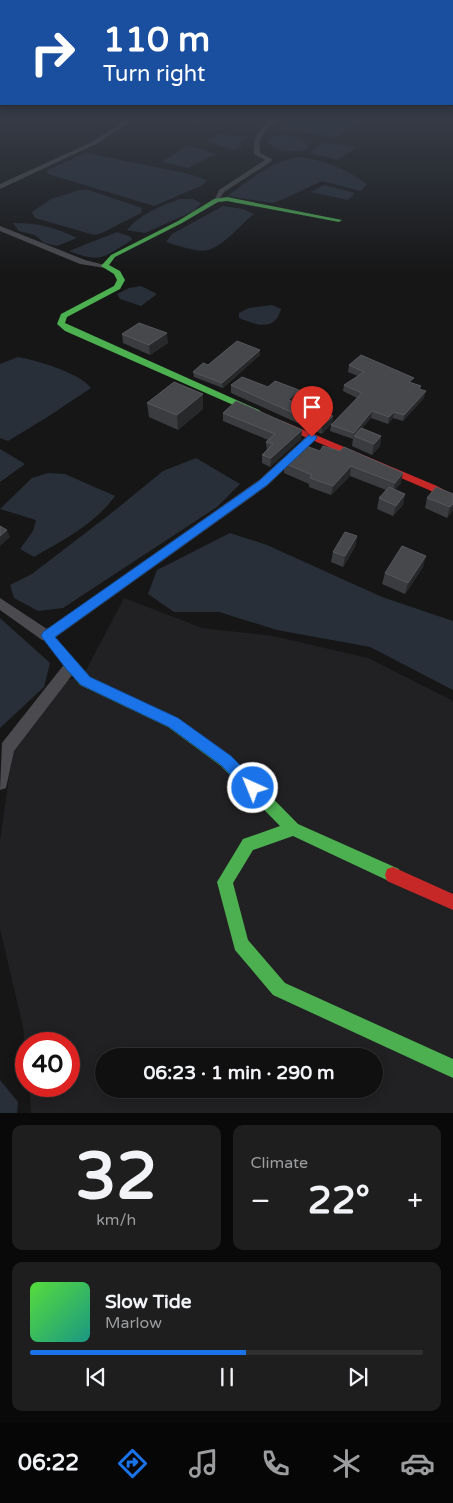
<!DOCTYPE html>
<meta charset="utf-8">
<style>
body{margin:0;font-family:"Varela Round",sans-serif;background:#1e1e1e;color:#f1f3f6;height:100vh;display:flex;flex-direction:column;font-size:19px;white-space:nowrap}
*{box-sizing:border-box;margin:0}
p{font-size:16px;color:#9c9d9f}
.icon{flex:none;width:28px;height:28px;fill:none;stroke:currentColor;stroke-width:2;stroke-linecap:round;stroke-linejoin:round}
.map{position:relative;height:1113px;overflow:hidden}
.drawer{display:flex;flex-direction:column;gap:12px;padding:12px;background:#090909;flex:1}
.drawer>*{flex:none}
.top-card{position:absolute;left:0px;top:0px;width:454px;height:105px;box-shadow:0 2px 12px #0003,0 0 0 1px #303030;background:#1a4fa0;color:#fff;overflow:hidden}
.speed{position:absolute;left:15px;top:1032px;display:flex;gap:10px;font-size:25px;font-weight:700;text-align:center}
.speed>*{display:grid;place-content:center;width:65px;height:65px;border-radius:50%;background:#101010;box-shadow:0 2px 12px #0003,0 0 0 1px #303030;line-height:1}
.speed .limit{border:8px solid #d22;background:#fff;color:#111}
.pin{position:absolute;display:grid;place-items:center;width:42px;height:42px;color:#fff;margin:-51px -21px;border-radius:50% 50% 50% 0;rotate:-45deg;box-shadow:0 0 5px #0007}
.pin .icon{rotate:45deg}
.me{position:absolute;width:55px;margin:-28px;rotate:316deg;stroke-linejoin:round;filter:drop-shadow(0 0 4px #0008)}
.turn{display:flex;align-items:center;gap:18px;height:105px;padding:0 20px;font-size:22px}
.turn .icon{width:65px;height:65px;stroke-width:2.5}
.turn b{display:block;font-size:35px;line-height:42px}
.big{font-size:38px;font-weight:800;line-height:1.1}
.drawer .tile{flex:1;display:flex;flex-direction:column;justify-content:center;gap:8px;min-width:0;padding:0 18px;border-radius:10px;background:#1e1e1e}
.drawer .dial{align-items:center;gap:0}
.dial b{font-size:65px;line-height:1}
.song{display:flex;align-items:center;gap:15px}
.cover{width:60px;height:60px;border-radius:8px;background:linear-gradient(135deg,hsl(110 70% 55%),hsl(170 70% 35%))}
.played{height:5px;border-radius:2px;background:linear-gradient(90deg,#1a73e8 55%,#303030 55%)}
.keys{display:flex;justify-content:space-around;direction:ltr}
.heat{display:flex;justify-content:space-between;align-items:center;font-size:28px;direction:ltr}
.drawer .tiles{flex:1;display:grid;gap:12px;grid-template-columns:1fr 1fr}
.tile:last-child{grid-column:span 2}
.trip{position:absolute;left:95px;top:1048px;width:288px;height:50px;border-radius:25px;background:#101010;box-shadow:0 2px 12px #0003,0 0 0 1px #303030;font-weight:800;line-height:50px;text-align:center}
.tabs{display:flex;height:80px;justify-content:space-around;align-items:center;background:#060606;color:#9c9d9f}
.tabs .icon{width:35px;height:35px}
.tabs .active{color:#1a73e8}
.tabs b{font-size:22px;color:#f1f3f6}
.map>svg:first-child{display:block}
</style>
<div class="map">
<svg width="453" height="1113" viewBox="0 0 453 1113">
<rect width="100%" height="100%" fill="#161616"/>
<!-- built -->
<path fill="#212023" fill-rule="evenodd" d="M124 598 202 628 273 636 368 658 453 701V1113H31L29 1086H69V1044H26V1060L23 1027 0 929V841L13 749 65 681 83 676ZM104 1056H374V1089H104Z"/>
<!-- water -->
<path fill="#282f39" d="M299 118H357L363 120 341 133 336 138 282 129Z
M219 134 249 137 240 143 242 147 233 150 206 141Z
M283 135 301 138 309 147 307 150C295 152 275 153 267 141L273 136Z
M322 143 354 146 355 148 338 160 309 153Z
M188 145 216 154 188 168 162 162Z
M86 153 189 174 207 180 203 185 154 206 48 174 47 170Z
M299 157C325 160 346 169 367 184L361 191 322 181 284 199 272 203 227 196C250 180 270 162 299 157Z
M324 185 355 193 348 200 311 192Z
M80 190H89L142 208 141 213 102 233 94 235 35 218 32 212 51 199Z
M180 199H193L201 203 194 211 145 233 127 230C140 214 160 206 180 199Z
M223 206 243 209 254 214C241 224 225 245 208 250 198 253 176 245 166 242L172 234Z
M13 223C37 223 55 227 77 238L57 246 44 243 35 235 19 231Z
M117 232 131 237 132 240C103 257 103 264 69 251Z
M141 286 157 294 141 306 120 299 117 294 129 288Z
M272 305 281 309C275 332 256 325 239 318V313L249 308Z
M18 357C36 360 80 373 91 388L49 416 8 441 0 438V364Z
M0 449 25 464 0 482Z
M196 458 240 484 217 507 63 608 38 611 14 598 10 585 32 574 114 511 163 471Z
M48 473 65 474 115 496C95 524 63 540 34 557L20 549 33 531 36 520 0 509 32 478Z
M230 533 267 545 382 597 453 621V690L370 647 277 630 219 612H174L148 594 157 570Z
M0 618 50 663 44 687 0 728Z
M0 1080 18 1102 17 1113H0Z"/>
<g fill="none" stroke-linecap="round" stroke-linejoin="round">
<!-- street -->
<path fill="#4a4a4f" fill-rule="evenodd" d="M129 118H136L96 144 0 189V184L92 142Z
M273 118H280C268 128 257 135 260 153L272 159V161L224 192 218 201H214L219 190 265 160 254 154C251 137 261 127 273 118Z
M0 226 85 260 109 266 105 268 80 264 0 231Z
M312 434 316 435 317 437 316 439 267 486 52 640 47 641 42 640 0 610V598L47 629 259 480 308 435Z
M71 660 76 662 78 666 76 670 14 751 6 788 0 790 2 743 66 662Z"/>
<!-- fast -->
<path fill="#4caf50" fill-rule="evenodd" d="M227 197 342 220 339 222 227 201 218 202 182 223 115 257 109 265 120 271 125 280 120 289 67 317 65 323 259 410 261 412 256 415 65 331 57 324 61 314 114 286 117 280 114 274 101 266 111 255 178 221 214 199Z
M47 631 51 633 90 677 178 719 231 756 298 824 399 869 401 875 399 881 393 883 293 836 253 850 233 883 248 940 285 983 453 1059V1078L273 995 235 950 217 882 243 839 280 826 221 766 168 727 80 685 43 639 41 636 43 633Z"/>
<!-- jam -->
<path fill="#c62828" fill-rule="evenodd" d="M280 420 437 486 453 495V503L429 490 277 425 275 423Z
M393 867 453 894V910L387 881 385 875 387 869Z"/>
</g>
<!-- wall -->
<path fill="#3b3c3f" d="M174 118H210L199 123Z
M122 334 168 343 150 355 123 343Z
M260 350V355L223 388 194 377 193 372 208 365Z
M349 365 413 384 420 389 424 398 403 421 393 418 388 424 371 418 362 428 381 436 380 446 372 455 352 446 353 439 330 431 331 425 357 398 343 391 344 385 358 376 348 372Z
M231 385 268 387 299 390 298 398 294 402 333 416 332 423 322 434 231 393Z
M203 394V409L178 430 149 417 147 403Z
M223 413 302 430 301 439 270 467 262 463V455L267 451 266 442 268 440 223 421Z
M303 445 401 483 395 490 405 494 403 505 393 516 377 509 379 498 386 490 350 476 331 495 309 487V484L284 473V463Z
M453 494V510L447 518 425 508 427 498Z
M357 536 355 547 343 567 331 562 333 552Z
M423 567 405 594 382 584 385 573Z"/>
<!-- shaded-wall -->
<path fill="#272829" d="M202 118H210L199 123V119Z
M167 333 168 343 150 355 149 345Z
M260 350V355L223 388 222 383Z
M299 390 298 398 287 407 288 400Z
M426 391 424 398 403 421 404 415Z
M203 394V409L178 430 177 415Z
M372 411 371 418 355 437 354 436 353 439 354 433Z
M394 412 393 418 388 424 389 417Z
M333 416 332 423 322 434V426Z
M302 430 301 439 270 467 271 458Z
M381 436 380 446 372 455 374 444Z
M351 466 350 476 331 495 333 486Z
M403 473 401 483 393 492 395 483Z
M405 494 403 505 393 516 396 506Z
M453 504V510L447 518 450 507Z
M7 530 10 537 0 546V536Z
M357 536 355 547 343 567 345 556Z
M426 556 423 567 405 594 408 583Z"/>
<!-- building -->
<path fill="#47484c" stroke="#56575d" d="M139 323 167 333 149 345 122 334Z
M237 341 260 350 222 383 193 372 203 363 208 365Z
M361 355 414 378 409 382 421 386 419 389 426 391 404 415 394 412 389 417 372 411 354 433 331 425 362 393 344 385 364 372 349 365Z
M242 377 268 387 275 381 299 390 288 400 333 416 322 426 231 385Z
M174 382 203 394 177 415 147 403Z
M236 401 302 430 271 458 262 455 273 444 266 442 275 434 223 413Z
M361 428 381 436 374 444 354 436Z
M303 445 320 451 323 446 340 451 344 447 403 473 395 483 351 466 333 486 310 478 312 475 284 463Z
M389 487 405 494 396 506 379 498Z
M436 487 453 494V504L450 507 427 498Z
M0 526 7 530 0 536Z
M345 532 357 536 345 556 333 552Z
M402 546 426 556 408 583 385 573Z"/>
<!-- sky -->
<linearGradient id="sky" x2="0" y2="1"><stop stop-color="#0c0c0c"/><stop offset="0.43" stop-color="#363c47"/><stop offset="1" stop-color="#363c47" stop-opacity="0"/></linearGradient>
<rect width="453" height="274" fill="url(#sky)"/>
<!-- route -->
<path fill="#1a73e8" stroke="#114b97" d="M312 434 317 437 316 439 267 485 55 637 90 677 178 718 231 756 258 783 261 788 258 793 253 795 248 793 221 765 169 727 81 685 67 670 41 636 43 632 259 481 309 435Z"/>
</svg>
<div class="speed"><div class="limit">40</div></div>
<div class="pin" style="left:312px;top:437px;background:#d93025"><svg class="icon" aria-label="arrive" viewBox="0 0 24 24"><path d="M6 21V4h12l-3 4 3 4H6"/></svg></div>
<svg class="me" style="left:253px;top:788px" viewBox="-20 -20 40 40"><circle r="17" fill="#1a73e8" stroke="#fff" stroke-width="3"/><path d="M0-11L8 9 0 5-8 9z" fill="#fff"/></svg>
<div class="trip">06:23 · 1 min · 290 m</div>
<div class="top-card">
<div class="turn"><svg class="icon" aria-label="right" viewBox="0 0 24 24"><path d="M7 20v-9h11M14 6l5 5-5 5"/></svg><div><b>110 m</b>Turn right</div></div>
</div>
</div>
<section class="drawer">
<div class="tiles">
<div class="tile dial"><b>32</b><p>km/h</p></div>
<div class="tile"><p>Climate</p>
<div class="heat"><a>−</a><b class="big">22°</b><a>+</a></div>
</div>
<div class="tile">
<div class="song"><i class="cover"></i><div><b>Slow Tide</b><p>Marlow</p></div></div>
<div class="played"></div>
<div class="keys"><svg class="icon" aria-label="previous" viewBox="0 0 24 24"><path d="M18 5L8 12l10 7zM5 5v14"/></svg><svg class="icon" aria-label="pause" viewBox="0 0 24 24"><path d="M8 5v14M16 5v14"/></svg><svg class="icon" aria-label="next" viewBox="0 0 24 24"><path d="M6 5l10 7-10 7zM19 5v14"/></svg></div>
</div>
</div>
</section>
<nav class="tabs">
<b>06:22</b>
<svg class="icon active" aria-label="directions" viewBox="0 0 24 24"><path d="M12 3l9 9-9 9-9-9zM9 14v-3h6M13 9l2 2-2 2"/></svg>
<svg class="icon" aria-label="music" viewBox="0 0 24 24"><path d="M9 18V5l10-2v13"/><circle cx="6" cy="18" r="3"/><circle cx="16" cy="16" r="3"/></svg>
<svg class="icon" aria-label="phone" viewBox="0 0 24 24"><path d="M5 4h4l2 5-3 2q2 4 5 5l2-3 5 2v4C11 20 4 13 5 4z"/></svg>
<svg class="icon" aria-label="climate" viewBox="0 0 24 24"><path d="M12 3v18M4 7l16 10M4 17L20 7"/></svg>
<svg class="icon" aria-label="car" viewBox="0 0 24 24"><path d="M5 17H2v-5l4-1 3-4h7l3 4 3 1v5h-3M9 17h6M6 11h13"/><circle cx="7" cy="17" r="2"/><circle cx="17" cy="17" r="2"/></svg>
</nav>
